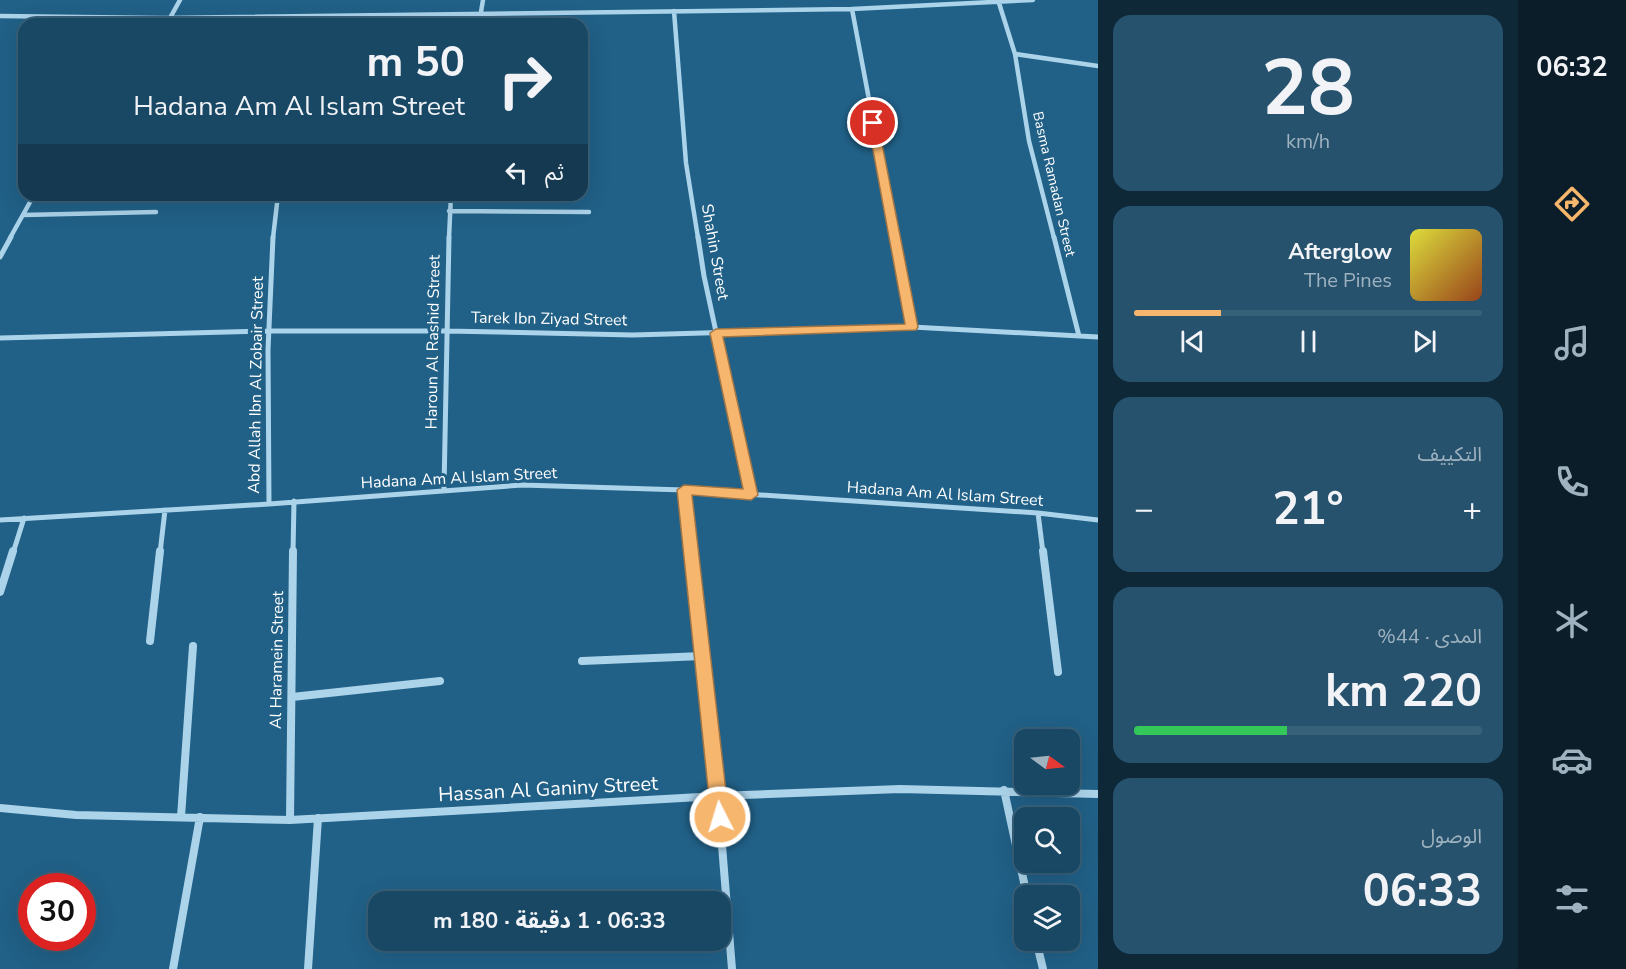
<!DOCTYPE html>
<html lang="ar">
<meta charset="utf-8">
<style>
body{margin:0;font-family:"Nunito Sans","Noto Sans Arabic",sans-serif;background:#26526e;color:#f1f3f6;direction:rtl;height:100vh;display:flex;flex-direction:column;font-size:22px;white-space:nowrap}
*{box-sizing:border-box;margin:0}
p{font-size:20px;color:#9fb2bf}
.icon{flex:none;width:33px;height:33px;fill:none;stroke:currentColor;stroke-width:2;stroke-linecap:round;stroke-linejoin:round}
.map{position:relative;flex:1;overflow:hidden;direction:ltr}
.panel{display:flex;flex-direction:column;gap:15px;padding:15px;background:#0e2838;width:420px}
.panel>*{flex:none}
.top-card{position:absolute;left:18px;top:18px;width:570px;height:183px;border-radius:18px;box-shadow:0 6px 24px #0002,0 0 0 2px #376079;direction:rtl;background:#194865;color:#f1f3f6;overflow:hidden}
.needle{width:39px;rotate:105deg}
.controls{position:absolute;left:1014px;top:729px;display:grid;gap:12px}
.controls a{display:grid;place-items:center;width:66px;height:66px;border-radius:12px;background:#194865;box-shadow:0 6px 24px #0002,0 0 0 2px #376079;font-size:30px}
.speed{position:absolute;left:18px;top:873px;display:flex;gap:12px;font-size:30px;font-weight:700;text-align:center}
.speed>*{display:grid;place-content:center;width:78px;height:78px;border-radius:50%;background:#194865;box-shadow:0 6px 24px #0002,0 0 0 2px #376079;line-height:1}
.speed .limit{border:9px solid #d22;background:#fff;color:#111}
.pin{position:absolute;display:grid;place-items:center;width:51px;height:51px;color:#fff;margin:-26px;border:3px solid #fff;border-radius:50%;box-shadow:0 2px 6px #0007}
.me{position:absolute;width:66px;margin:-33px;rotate:355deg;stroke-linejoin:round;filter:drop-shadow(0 0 4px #0008)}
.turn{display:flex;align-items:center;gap:21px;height:126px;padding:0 24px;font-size:27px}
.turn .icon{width:78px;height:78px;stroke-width:2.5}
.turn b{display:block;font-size:42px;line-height:51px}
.then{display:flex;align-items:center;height:57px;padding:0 24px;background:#0003;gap:12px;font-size:22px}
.big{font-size:45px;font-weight:700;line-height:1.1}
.panel .card{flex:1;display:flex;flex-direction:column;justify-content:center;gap:9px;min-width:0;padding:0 21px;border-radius:18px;background:#26526e}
.panel .dial{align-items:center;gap:0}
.dial b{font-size:78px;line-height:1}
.song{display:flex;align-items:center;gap:18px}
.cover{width:72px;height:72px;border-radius:9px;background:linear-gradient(135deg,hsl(60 70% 55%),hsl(20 70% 35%))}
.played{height:6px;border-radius:3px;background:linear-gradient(90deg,#f7b66d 25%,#376079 25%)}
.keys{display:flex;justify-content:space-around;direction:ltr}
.heat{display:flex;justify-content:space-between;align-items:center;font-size:33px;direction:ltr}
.charge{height:9px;border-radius:4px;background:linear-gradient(90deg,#34c759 44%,#376079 0)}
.trip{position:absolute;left:368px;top:891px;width:363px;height:60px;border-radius:18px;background:#194865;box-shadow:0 6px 24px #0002,0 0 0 2px #376079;font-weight:700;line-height:60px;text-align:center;direction:rtl}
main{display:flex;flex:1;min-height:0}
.tab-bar{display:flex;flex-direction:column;width:108px;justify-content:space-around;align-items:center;background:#0a1d28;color:#9fb2bf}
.tab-bar .icon{width:42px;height:42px}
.tab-bar .selected{color:#f7b66d}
.tab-bar b{font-size:27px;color:#f1f3f6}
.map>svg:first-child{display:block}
</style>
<main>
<nav class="tab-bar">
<b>06:32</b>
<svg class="icon selected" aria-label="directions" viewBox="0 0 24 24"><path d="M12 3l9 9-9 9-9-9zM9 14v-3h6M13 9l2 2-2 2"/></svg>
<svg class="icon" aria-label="music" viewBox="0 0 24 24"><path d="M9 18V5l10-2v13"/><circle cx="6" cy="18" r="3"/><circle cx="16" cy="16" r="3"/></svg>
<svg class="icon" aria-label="phone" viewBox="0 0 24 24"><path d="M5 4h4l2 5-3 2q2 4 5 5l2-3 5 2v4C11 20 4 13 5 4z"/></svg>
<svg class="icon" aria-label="climate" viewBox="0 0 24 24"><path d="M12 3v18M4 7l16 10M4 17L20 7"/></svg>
<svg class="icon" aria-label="car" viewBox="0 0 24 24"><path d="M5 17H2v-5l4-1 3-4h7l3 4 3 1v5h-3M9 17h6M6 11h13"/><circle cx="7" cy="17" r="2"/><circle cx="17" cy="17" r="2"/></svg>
<svg class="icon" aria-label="filters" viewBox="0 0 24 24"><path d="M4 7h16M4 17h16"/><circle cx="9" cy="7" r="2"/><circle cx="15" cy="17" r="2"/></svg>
</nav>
<section class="panel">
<div class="card dial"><b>28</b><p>km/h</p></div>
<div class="card">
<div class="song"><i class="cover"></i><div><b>Afterglow</b><p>The Pines</p></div></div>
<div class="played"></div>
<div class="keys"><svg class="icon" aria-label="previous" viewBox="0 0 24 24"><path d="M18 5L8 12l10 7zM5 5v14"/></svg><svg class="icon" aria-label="pause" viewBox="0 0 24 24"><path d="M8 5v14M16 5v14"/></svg><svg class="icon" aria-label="next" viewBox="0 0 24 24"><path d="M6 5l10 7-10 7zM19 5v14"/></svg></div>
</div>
<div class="card"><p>التكييف</p>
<div class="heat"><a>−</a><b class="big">21°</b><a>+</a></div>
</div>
<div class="card"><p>المدى · 44%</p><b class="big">220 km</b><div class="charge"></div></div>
<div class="card"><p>الوصول</p><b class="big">06:33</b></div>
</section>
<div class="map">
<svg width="1098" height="969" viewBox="0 0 1098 969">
<rect width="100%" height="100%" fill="#216087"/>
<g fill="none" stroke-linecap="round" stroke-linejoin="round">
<!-- street-far2 -->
<path stroke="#abd3ea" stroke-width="4.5" d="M999 3 1015 54 1029 141 1054 238
M852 9 895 238
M674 11 686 163 698 238
M0 16 164 18 852 9 1033 0
M170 18 180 0
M479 24 483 0
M1015 54 1098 66
M449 211 589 212
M23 215 156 212
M10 238 34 195
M273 238 278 195
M449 238 451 195"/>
<!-- street-far1 -->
<path stroke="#abd3ea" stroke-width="5" d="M698 237 704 276 751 495
M895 237 912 327
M1054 237 1079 336
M0 257 11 237
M0 338 267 331H447L633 335 912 327 1098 337
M444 489 449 237
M684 490 691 553
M269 504 268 350 273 237
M1038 513 1043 553
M0 520 269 504 522 485 684 490 1038 513 1098 520
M13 553 24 518
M160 553 165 510
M293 553 294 501"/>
<!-- street -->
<path stroke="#abd3ea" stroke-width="8" d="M691 551 718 796 732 969
M1043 551 1058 672
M0 592 13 551
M150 641 160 551
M582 661 702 656
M292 697 440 681
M1004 790 1027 896
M0 808 76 815 290 820 718 796 900 789 1098 794
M181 817 193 646
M290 820 293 551
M1036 940 1043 969
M173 969 200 817
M308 969 318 818"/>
</g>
<!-- route -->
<path fill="#f7b66d" stroke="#a17647" stroke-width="1.5" d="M873 120 878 123 918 327 916 330 723 337 758 495 751 500 692 495 729 817 726 823 720 825 714 823 711 817 677 490 684 485 743 489 710 333 716 329 905 324 868 123Z"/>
<g text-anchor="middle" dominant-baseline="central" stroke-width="6" stroke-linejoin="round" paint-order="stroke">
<!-- far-street labels -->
<g font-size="14" fill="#fff" stroke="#216087">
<text transform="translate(1054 184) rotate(77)">Basma Ramadan Street</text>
</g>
<!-- street labels -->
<g font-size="16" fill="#fff" stroke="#216087">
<text transform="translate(715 252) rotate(80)">Shahin Street</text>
<text transform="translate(549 319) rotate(1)">Tarek Ibn Ziyad Street</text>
<text transform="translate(433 342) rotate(-89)">Haroun Al Rashid Street</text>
<text transform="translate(256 385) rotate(-89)">Abd Allah Ibn Al Zobair Street</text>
<text transform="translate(459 478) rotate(-3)">Hadana Am Al Islam Street</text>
<text transform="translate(945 494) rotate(4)">Hadana Am Al Islam Street</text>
<text transform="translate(277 660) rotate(-89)">Al Haramein Street</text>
</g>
<!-- near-street labels -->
<g font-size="20" fill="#fff" stroke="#216087">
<text transform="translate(548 789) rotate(-3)">Hassan Al Ganiny Street</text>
</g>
</g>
</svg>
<div class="controls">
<a><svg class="needle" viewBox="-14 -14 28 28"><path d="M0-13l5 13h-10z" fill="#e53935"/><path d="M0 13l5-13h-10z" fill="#9fb2bf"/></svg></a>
<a><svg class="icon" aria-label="search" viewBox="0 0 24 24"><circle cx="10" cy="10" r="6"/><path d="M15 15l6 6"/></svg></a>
<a><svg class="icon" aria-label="layers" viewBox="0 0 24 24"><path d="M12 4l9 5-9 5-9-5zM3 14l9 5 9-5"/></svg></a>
</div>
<div class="speed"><div class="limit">30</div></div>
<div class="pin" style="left:873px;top:123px;background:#d93025"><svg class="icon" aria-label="arrive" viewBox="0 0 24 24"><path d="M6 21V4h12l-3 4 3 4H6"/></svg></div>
<svg class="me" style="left:720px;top:817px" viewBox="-20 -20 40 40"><circle r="17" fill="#f7b66d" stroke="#fff" stroke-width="3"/><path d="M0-11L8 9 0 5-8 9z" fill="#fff"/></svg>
<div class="trip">06:33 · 1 دقيقة · 180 m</div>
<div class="top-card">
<div class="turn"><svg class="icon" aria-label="right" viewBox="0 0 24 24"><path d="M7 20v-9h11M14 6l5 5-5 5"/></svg><div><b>50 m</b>Hadana Am Al Islam Street</div></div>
<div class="then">ثم<svg class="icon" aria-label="left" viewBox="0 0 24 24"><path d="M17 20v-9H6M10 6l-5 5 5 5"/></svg></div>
</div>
</div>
</main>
